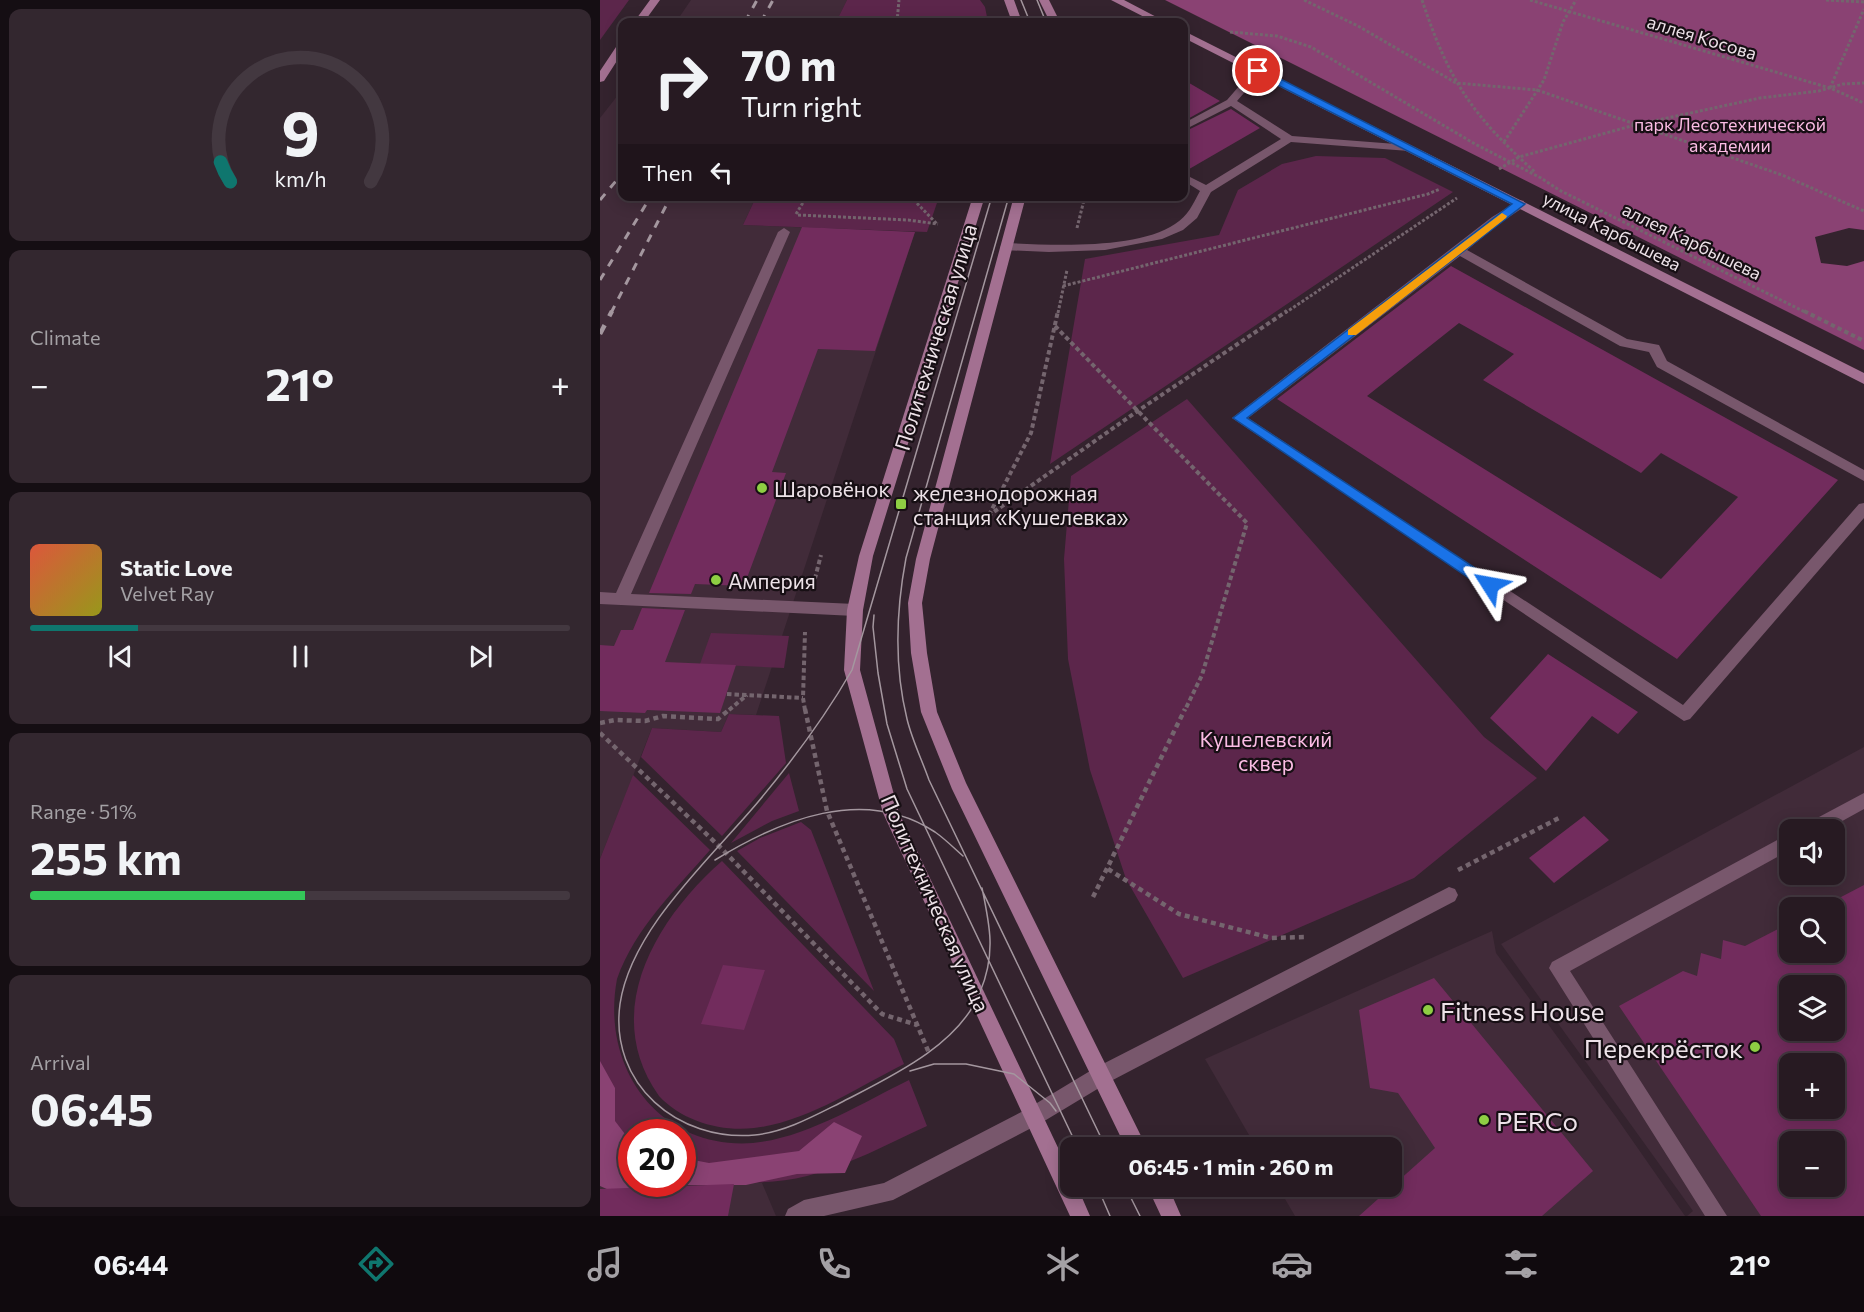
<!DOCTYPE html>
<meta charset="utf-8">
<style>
body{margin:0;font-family:Commissioner,sans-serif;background:#33272f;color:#f1f3f6;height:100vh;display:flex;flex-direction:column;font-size:22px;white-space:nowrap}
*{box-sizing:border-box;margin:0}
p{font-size:20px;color:#a4a1a5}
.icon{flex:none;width:33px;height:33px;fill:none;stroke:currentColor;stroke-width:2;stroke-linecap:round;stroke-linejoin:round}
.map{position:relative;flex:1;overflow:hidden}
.details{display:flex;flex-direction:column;gap:9px;padding:9px;background:#150e13;width:600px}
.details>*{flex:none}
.top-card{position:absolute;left:18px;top:18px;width:570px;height:183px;border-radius:12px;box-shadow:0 3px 15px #0003,0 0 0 2px #433840;background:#271a22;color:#f1f3f6;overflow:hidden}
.fabs{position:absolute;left:1179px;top:819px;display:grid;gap:12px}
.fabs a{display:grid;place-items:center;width:66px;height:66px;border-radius:12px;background:#271a22;box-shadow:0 3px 15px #0003,0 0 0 2px #433840;font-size:30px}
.speed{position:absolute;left:18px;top:1119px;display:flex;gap:12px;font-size:30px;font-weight:700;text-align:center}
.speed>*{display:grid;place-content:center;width:78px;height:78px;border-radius:50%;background:#271a22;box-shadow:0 3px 15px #0003,0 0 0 2px #433840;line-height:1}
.speed .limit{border:9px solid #d22;background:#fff;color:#111}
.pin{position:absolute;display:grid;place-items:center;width:51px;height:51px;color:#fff;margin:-26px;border:3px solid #fff;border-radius:50%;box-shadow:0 2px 6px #0007}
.me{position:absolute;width:66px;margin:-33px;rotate:304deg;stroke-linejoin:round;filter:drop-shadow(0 0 4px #0008)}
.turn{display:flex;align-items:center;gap:21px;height:126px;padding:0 24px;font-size:27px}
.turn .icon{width:78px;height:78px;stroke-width:2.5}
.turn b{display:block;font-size:42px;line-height:51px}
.then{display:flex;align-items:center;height:57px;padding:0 24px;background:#0003;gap:12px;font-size:22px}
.big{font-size:45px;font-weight:700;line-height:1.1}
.details .card{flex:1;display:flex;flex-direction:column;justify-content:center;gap:9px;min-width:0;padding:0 21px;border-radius:12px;background:#33272f}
.details .dial{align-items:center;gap:0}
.dial svg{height:156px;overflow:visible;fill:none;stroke:#433840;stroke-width:7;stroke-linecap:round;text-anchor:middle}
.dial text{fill:#f1f3f6;stroke:none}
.song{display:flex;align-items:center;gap:18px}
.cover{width:72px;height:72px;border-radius:9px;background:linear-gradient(135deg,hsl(10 70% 55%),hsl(60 70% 35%))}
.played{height:6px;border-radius:3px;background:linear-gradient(90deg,#0f766e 20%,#433840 20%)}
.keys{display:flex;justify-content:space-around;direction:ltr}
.heat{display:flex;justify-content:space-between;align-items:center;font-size:33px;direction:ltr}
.charge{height:9px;border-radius:4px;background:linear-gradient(90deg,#34c759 51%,#433840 0)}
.trip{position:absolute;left:460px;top:1137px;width:342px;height:60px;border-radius:12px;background:#271a22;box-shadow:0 3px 15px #0003,0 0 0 2px #433840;font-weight:700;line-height:60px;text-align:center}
.tab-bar{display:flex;height:96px;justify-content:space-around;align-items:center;background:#100a0e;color:#a4a1a5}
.tab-bar .icon{width:42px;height:42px}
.tab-bar .selected{color:#0f766e}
.tab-bar b{font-size:27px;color:#f1f3f6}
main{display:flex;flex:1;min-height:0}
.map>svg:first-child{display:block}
</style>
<main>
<section class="details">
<div class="card dial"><svg viewBox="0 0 100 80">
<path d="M14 69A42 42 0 1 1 86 69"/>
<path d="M14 69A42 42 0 0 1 9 59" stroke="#0f766e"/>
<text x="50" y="56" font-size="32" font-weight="700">9</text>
<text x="50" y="72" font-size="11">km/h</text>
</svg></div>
<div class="card"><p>Climate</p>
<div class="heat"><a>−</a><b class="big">21°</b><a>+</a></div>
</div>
<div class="card">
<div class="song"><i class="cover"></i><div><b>Static Love</b><p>Velvet Ray</p></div></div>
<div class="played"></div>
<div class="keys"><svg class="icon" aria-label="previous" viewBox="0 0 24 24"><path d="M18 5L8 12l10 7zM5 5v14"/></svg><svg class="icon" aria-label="pause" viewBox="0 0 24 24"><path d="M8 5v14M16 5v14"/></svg><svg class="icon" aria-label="next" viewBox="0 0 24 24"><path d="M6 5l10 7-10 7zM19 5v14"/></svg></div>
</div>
<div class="card"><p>Range · 51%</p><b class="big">255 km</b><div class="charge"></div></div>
<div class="card"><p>Arrival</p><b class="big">06:45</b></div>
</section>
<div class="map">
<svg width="1264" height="1216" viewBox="0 0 1264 1216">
<rect width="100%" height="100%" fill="#34232e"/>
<!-- built -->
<path fill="#412b39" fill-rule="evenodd" d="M91 0H247L236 22H76Z
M22 90V196L156 197 143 225 315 232 156 715 129 714 121 732 52 728 0 859V118Z
M1264 747V1216H1087L1093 1211 901 944ZM1190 830H1234V874H1190ZM1190 908H1234V952H1190ZM1190 986H1234V1030H1190ZM1190 1064H1234V1108H1190ZM1190 1142H1234V1186H1190Z
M892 931 896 953 1016 1117 1085 1216H695L678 1187 792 1186V1148L656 1147 605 1059Z
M0 1153 32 1184H82L104 1180 162 1183 176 1216H0Z"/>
<!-- green -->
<path fill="#5c264b" d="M0 0H29L0 40Z
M247 0H380L385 7 388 22H236Z
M716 156 785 158 853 192 450 464 485 259 619 235 638 190 682 164Z
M156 197H339L327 232 143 225Z
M587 399 884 737 937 778 814 878 583 978 526 879 490 770 468 659 464 559 471 476Z
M111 633 189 636 184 668 100 664Z
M129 714 179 716 186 763 122 836 41 757 52 728 121 732Z
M189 773 199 811 172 821 131 843Z
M33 775 110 850C76 889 35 928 17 979 0 1070 61 1150 153 1143 206 1138 262 1103 309 1080L327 1126C288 1144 249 1165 207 1176 167 1186 123 1183 83 1178L82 1132H32L31 1169 0 1153V859Z
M201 822 211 830 274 991 137 851 160 838Z
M122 861 294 1039 304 1064C258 1087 207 1122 154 1128 121 1132 82 1121 59 1096 0 1013 55 920 122 861Z"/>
<!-- forest -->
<path fill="#8a4273" d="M565 0H1264V230L1249 228 1215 237 1221 263 1247 266 1264 261V350Z
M0 1061 15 1088V1121L31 1142 32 1184H82L83 1158 109 1163 199 1151 234 1122 262 1136 245 1173 197 1174 146 1185H82L27 1198 0 1186Z"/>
<!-- building -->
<path fill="#722c5d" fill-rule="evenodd" d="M584 80 620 101 584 121Z
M631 109 660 128 584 172V132Z
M202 227 315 232 275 351 218 349 172 472 186 473 144 586 95 584 91 594 49 593Z
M851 266 1238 480 1077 659 677 399ZM859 323 914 354 883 380 1041 473 1061 453 1138 497 1061 579 767 396Z
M42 608 85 610 65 662 136 665 120 713 47 710 45 713 0 711V645L14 646 21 630H33Z
M948 654 1038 712 1018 734 992 716 946 771 890 718Z
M984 816 1009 840 954 883 929 858Z
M1264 885V1216H1161L1019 1006 1083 971 1097 976 1101 953 1121 959 1123 940 1145 946 1190 923V952H1234V908H1220ZM1190 986H1234V1030H1190ZM1190 1064H1234V1108H1190ZM1190 1142H1234V1186H1190Z
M123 965 165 970 144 1030 101 1024Z
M834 978 993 1171 942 1216H759L835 1148 798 1093 770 1088 759 1010Z
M134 1184 128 1216H0V1189Z"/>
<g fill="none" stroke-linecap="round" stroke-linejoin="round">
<!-- path-far2 -->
<path stroke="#74656e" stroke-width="3" stroke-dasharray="3 2" stroke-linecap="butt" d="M704 0 758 26 856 83 937 90 1182 175 1264 211
M822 0C849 81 872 115 935 172
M930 0 1230 88 1264 103
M1226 0 1264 2
M297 22 299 0
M630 32 677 36 711 47 875 144 941 178 959 190 1207 313
M1230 88 1264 9
M904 142 944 80 963 22 976 0
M899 169 919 157 1035 125 1160 98 1219 91 1243 84 1264 83
M310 196 337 224
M196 214 207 196
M198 215 308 220 338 224
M477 228 485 196
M463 286 828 194 840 189
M458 313 467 270
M685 313 857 198"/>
<!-- path-far1 -->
<path stroke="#74656e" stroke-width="4" stroke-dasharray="4.5 3" stroke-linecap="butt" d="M1204 311 1264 341
M455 326 647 523 602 675 585 710
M389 515 431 433 458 311
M388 516 539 410 687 311
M213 586 221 555
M127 694 203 698
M129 710 147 695
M205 710 203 698 205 632"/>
<!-- path -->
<path stroke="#74656e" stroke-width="4.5" stroke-dasharray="5 4" stroke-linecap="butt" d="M205 709 227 811 329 1053
M0 723 15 720 45 721 63 716 118 719 130 709
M0 733 120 847 282 1014 317 1025
M508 869 579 914 671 938 707 937
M858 870 959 818
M493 897 585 709"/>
<!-- lane -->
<path fill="#78576c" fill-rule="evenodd" d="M658 68 663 71 637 101 692 136 809 145 815 148 809 151 691 142 611 192 597 218 583 230 562 239 505 250 449 252 402 250 400 247 406 243C451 245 537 250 575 224 588 216 593 204 600 191L584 181V174L606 185 681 139 631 106 584 130V123L627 100 654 69Z
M920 200 924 201V207L900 223 867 250 1027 339 1059 345 1067 361 1264 470V481L1057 367 1049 352 1020 346 860 256 648 418 1083 705 1259 504 1264 503V518L1090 719 1084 721 632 418 892 217Z
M184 228 190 232 31 594 255 604 260 606 263 610 260 614 255 616 0 604V592L16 593 178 232Z
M1264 793V809L1226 830H1202L1204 825Z
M1190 833V850L970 971 1127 1216H1105L949 968 952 962Z
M849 887 855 889 858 895 855 901 509 1082 441 1123 293 1200 224 1216H185L188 1209 204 1200 284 1183 427 1109 495 1068Z"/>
<!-- secondary -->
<path fill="#a37091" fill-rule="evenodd" d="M50 0H60L44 22H34Z
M404 0H414L422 22H412Z
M439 0H449L460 22H450Z
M511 0H524L566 22H554Z
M584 31 1264 373V384L584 38Z
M22 43V53L4 81 0 82V71L18 44Z
M373 196H385L273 556 263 610 260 670 299 813 471 1175V1186H477L490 1216H470L283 813 244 670 247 610 259 556Z
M414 196H426L330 559 322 603 327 653 337 712 366 783 547 1148H526L352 789 321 712 311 653 308 603 316 559Z
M547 1186H568L581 1216H561Z"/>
<!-- tram -->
<path stroke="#a4979f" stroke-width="1.5" d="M421 0 430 22
M437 0 446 22
M409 196 306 558C296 611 294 666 307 719 312 740 322 760 329 780L506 1148
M274 615 273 627 278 673 287 724 307 789 478 1148
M115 860C180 820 264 785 335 832 345 839 354 848 363 856
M382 888C390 926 396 954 380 992 359 1046 288 1078 240 1103 214 1116 185 1132 155 1135 78 1142 9 1084 20 1004 31 929 111 858 158 802 193 760 225 717 252 670L392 196
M310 1071 334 1064H366L414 1074 450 1103 456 1111
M497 1186 510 1216
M525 1186 540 1216"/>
<!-- rail-far1 -->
<path stroke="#a4979f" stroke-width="3" stroke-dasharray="8 8" stroke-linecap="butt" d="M145 22 157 0
M161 22 173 0
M0 200 21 175
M0 280 51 196
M11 313 71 196"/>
<!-- rail -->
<path stroke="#a4979f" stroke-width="4.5" stroke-dasharray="10 10" stroke-linecap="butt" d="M0 334 12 311"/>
</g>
<!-- route -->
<path fill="#1a73e8" stroke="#114b97" stroke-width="1.5" d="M654 69H661L925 204 647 418 895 581 897 585 895 589H885L633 418 912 204 654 73Z"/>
<!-- slow -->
<path fill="#f59e0b" d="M902 213 907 216 906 218 756 335H748V330Z"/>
<!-- markers -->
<g fill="#8ece43" stroke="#170f14" stroke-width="2">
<circle cx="162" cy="488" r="6"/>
<rect x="295" y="498" width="12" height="12" rx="3"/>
<circle cx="116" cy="580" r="6"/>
<circle cx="828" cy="1010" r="6"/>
<circle cx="1155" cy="1047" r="6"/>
<circle cx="884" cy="1120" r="6"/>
</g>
<g text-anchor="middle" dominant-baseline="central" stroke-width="4.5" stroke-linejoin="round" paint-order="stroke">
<!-- far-street labels -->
<g font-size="18" fill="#ede2e8" stroke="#170f14">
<text transform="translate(1102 37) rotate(17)">аллея Косова</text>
<text transform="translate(1012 231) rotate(27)">улица Карбышева</text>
<text transform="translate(1092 241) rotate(26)">аллея Карбышева</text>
</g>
<!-- far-park labels -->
<g font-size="18" fill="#fbbce4" stroke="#170f14">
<text x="1130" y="124">парк Лесотехнической<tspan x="1130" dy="21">академии</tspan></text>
</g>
<!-- street labels -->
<g font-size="21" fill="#ede2e8" stroke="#170f14">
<text transform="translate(335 337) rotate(-73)">Политехническая улица</text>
<text transform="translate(336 903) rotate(66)">Политехническая улица</text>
</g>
<!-- poi labels -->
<g font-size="21" fill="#ede2e8" stroke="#170f14" text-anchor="start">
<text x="174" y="488">Шаровёнок</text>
<text x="313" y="492">железнодорожная<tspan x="313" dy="24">станция «Кушелевка»</tspan></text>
<text x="128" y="580">Амперия</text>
</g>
<!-- park labels -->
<g font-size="21" fill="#fbbce4" stroke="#170f14">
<text x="666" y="738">Кушелевский<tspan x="666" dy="24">сквер</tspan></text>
</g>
<!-- near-poi labels -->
<g font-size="26" fill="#ede2e8" stroke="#170f14" text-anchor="start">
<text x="840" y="1010">Fitness House</text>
<text x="1143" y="1047" text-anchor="end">Перекрёсток</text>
<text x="896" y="1120">PERCo</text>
</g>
</g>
</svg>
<div class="fabs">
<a><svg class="icon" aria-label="sound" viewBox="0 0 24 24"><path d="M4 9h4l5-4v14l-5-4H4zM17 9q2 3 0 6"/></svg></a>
<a><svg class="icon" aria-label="search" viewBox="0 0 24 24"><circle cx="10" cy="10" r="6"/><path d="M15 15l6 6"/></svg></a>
<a><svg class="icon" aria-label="layers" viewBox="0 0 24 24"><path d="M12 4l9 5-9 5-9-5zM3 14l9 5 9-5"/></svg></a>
<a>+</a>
<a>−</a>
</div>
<div class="speed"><div class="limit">20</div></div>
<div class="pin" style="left:658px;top:71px;background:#d93025"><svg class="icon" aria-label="arrive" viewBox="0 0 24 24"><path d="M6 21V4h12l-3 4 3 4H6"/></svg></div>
<svg class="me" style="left:890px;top:585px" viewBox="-20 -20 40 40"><path d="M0-17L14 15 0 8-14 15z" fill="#1a73e8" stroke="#fff" stroke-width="4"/></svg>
<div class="trip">06:45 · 1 min · 260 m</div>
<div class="top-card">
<div class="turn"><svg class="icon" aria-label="right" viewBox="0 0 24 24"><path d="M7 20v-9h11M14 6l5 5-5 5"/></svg><div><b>70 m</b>Turn right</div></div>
<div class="then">Then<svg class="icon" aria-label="left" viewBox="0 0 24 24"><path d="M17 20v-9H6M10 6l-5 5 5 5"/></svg></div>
</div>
</div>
</main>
<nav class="tab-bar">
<b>06:44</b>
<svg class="icon selected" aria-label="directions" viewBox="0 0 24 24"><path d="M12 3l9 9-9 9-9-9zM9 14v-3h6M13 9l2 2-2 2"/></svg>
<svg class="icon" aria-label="music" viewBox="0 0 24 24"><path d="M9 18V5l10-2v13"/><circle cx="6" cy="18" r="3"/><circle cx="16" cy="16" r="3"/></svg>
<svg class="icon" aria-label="phone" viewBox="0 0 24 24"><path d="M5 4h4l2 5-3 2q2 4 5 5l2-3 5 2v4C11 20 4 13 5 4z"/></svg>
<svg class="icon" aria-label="climate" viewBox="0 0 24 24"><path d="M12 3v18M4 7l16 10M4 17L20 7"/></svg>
<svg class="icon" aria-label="car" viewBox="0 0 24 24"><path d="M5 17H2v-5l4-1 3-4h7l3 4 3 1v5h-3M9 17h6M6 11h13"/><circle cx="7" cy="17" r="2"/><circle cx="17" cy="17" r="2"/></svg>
<svg class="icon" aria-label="filters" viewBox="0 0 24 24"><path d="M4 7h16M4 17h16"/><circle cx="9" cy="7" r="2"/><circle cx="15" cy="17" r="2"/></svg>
<b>21°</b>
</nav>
